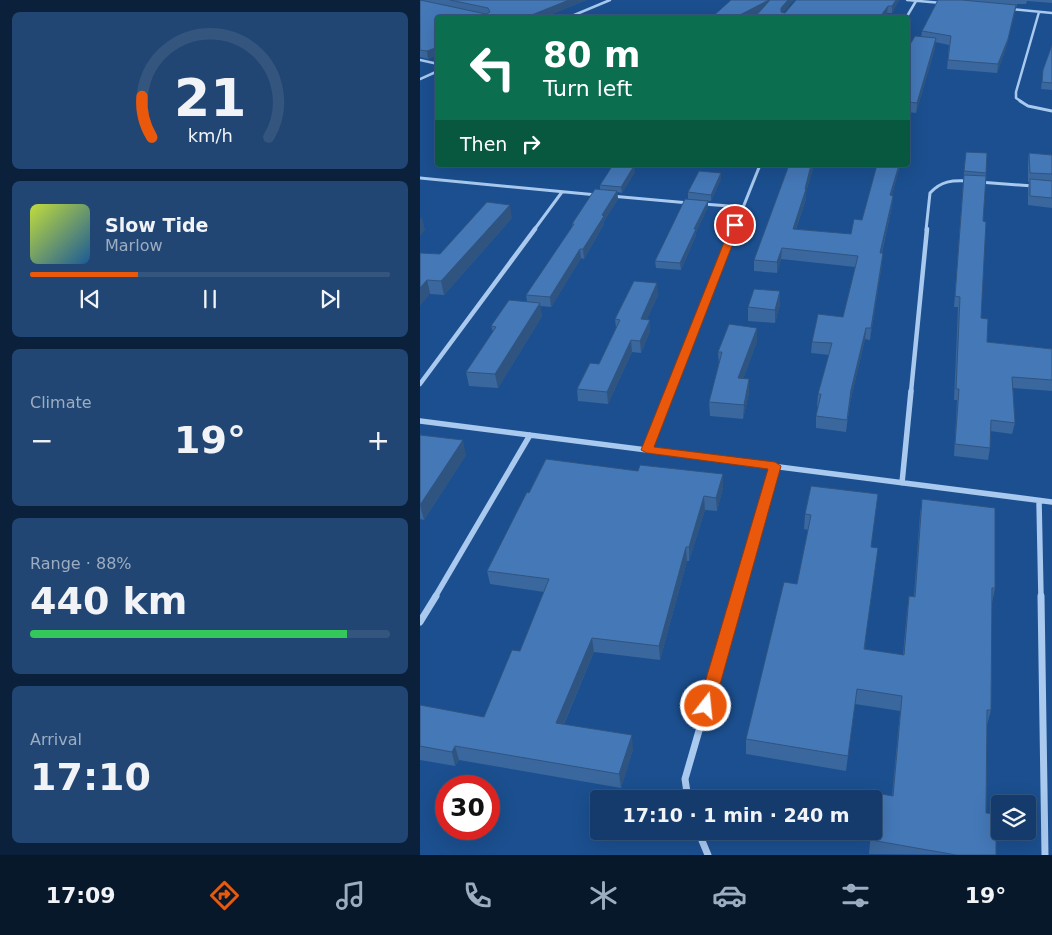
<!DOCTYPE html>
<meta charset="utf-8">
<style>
body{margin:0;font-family:"DejaVu Sans",sans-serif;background:#214673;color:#f1f3f6;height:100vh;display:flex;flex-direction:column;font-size:19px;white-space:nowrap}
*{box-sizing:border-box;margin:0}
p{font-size:16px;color:#9dadc1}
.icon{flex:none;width:28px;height:28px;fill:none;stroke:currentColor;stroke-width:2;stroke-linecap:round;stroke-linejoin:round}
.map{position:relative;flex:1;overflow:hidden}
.details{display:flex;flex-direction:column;gap:12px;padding:12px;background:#0b203b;width:420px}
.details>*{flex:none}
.banner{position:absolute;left:15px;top:15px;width:475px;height:152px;border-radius:5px;box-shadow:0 5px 20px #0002,0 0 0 1px #33557e;background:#0b6e4f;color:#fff;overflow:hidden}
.tools{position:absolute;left:571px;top:795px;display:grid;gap:10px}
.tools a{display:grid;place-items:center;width:45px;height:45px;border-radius:5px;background:#143b6b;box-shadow:0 5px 20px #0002,0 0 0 1px #33557e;font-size:25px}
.speed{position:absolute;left:15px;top:775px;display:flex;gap:10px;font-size:25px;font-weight:700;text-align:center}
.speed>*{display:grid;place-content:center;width:65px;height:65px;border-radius:50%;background:#143b6b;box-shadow:0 5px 20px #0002,0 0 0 1px #33557e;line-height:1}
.speed .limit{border:8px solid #d22;background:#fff;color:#111}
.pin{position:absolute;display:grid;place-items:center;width:42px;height:42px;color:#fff;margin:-21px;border:2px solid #fff;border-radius:50%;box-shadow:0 1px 5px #0007}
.me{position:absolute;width:55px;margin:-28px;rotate:16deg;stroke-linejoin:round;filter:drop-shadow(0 0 4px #0008)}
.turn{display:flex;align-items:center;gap:18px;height:105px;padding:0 25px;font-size:22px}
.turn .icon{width:65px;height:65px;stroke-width:2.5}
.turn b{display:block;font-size:35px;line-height:42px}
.then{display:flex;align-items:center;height:48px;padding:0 25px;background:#0003;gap:10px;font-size:19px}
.big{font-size:38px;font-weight:700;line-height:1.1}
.details .tile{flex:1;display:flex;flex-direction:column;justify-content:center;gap:8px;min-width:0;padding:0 18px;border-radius:8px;background:#214673}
.details .dial{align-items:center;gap:0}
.dial svg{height:130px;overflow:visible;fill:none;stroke:#33557e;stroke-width:7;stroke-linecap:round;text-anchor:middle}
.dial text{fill:#f1f3f6;stroke:none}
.song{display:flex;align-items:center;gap:15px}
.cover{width:60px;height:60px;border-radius:8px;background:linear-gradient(135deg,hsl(70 70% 55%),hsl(210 70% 35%))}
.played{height:5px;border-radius:2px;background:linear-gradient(90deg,#ea580c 30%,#33557e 30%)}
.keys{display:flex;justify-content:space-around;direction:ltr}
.heat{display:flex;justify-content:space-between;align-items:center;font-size:28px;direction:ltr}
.charge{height:8px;border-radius:4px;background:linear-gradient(90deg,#34c759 88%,#33557e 0)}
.trip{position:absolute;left:170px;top:790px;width:292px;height:50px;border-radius:5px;background:#143b6b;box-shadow:0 5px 20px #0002,0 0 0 1px #33557e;font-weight:700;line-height:50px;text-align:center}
.tab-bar{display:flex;height:80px;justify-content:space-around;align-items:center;background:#08182b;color:#9dadc1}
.tab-bar .icon{width:35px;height:35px}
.tab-bar .on{color:#ea580c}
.tab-bar b{font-size:22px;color:#f1f3f6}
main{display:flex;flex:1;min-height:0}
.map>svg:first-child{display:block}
</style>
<main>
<section class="details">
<div class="tile dial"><svg viewBox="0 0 100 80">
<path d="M14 69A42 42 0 1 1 86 69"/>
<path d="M14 69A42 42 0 0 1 8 44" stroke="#ea580c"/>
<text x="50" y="56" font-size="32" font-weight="700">21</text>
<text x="50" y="72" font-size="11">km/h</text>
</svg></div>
<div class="tile">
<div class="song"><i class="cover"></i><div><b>Slow Tide</b><p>Marlow</p></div></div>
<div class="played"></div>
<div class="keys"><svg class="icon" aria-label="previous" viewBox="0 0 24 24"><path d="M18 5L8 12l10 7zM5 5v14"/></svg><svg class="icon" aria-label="pause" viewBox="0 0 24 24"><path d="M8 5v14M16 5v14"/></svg><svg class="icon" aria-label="next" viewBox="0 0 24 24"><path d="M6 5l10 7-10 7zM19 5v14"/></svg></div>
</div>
<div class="tile"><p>Climate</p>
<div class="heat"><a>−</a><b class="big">19°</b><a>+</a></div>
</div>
<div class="tile"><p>Range · 88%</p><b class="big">440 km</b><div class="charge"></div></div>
<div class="tile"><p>Arrival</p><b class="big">17:10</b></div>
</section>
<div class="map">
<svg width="632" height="855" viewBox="0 0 632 855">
<rect width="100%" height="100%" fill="#1b4f8f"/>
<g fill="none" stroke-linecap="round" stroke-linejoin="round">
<!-- minor-far4 -->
<path stroke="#a9c9ee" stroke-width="2.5" d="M487 0 522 3
M590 9 632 13
M147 18 190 0
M486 18 496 1
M0 60 18 64
M0 79 18 71
M602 102 596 98V92L619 12"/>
<!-- minor-far3 -->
<path stroke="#a9c9ee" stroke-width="3" d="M600 101 608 106 632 111
M0 178 177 195
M559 182 613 186
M191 196 269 203
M283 204 322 207
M114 230 142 192
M314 230 340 165
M506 230 510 193C521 181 532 180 548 181"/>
<!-- minor-far2 -->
<path stroke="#a9c9ee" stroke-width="4.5" d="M0 384 115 229
M250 392 315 229
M491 392 507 229"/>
<!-- minor-far1 -->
<path stroke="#a9c9ee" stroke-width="5.5" d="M0 421 632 502
M227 450 250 391
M482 483 491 391
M619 501 621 597
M15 597 110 435
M317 597 355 466"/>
<!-- minor -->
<path stroke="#a9c9ee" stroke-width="7" d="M621 596 625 855
M0 622 16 596
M268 799 265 779 318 596
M278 831 288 855"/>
</g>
<!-- wall -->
<path fill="#3a679d" d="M0 0H166L122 18H18V54L8 59 0 57Z
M311 0 365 13 376 0H479L472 13H467L464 18H334L337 13Z
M518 0H632V3L607 1 606 4H597L586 48 577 73 527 69 529 45 515 42V48L496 113 488 112V48L501 37 502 31Z
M632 45V90L621 89 623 70Z
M546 152 566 173 563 221 561 318 567 342 632 349V391L593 388 595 423 592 434 570 431V448L568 460 534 456 537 400H534L538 307H534L543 184Z
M609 153 632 155V208L608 205V189L609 182H608V162Z
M369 165H394L386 192V199L376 229 431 234 442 220 457 165H480L479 169 472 195 473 196 472 206 462 253V264L450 340 445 339 430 403 426 432 396 428V416L398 406H397L398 394 409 355 391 353 392 342 423 317 435 267 361 259 357 273 334 271V260Z
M215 172 202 193 197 192 198 199 184 221V224L164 259 161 258 131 307 120 306 122 316 78 388 49 386 46 372 73 332 71 326 107 301 106 295 152 228V224L180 189V185Z
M301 179 291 201 268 199V192Z
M288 207 276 232V235L261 270 236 268 235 261Z
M92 218 24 295 10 294 0 253 20 254Z
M238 295 227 319 230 331 221 353 212 352 188 404 158 401 157 389 179 364 196 328 195 319Z
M360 304 355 323 328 321V307Z
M337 328V341L323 379H329V393L323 419 290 416 289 402 299 365 298 352Z
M0 435 46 455 4 520 0 519Z
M218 471 303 474V488L297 511 285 510 269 561H267L240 660 174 652 144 724 213 749 201 788 39 760 35 766 0 760V705L64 717 100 651 124 592 70 584 67 571 109 493Z
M391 486 451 547 445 649 483 655 487 611 489 596H494L500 514 502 499 575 588 572 603 571 710 567 725 566 813 576 855 449 854 451 831H454V809L456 793 472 796 480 711 435 704 426 771 326 754V739L377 584 388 530 384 529 385 514Z"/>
<!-- shaded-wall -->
<path fill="#305480" d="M149 0H166L122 18H104Z
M349 0 350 7 329 18H314Z
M368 0H374L361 16V8Z
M476 0H479L472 13V6Z
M596 5 586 48 577 73 578 64Z
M468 6 467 13 464 18H459Z
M516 38 515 48 496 113 497 103Z
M18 47V54L8 59 7 51Z
M391 165H394L386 192V199L372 240 373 229Z
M479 165H480L479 169 469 206 470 195Z
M214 166 215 172 202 193 201 187Z
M301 173V179L291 201V195Z
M197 191 198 199 184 221V224L164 259 163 249 182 215Z
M473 196 472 206 459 264 460 253Z
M288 201V207L276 232V235L261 270 260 263 274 229Z
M90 205 92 218 24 295 21 281Z
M2 217 5 230 0 236V219Z
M362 248 361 259 357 273V262Z
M160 249 161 258 131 307 130 297Z
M463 253 462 264 450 340 451 328Z
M7 280 10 294 0 306V288Z
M237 283 238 295 222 331 221 319Z
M360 291V304L355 323V310Z
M120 303 122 316 78 388 75 374Z
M230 320V331L221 353 220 341Z
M337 328V341L318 393V378Z
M446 328 445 339 430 403 426 432 431 390Z
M211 340 212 352 188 404 187 392Z
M329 379V393L323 419 324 405Z
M43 440 46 455 4 520 0 505Z
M303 474V488L297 511 296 498Z
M284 496 285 510 269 561V547Z
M266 547 267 561 240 660 239 646Z
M172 638 174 652 138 737 136 723Z
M212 735 213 749 201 788 199 774Z
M35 746 39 760 35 766 32 752Z"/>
<!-- building -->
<path fill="#4478b7" stroke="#305480" d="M0 0 66 14 70 12 68 8 30 0H149L104 18H18V47L7 51 0 50Z
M311 0H349L314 18H291Z
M350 0H368L361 8V12L365 13 376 0H476L472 6H468L459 18H334Z
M518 0H542L596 5 588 39 578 64 528 60 531 36 502 31Z
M495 36 516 38 497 103 488 102V48Z
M632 45V83L622 82 623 70Z
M546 152 567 153 566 173 544 171Z
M609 153 632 155V174L610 173Z
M193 165 214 166 201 187 180 185Z
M369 165H391L385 189H386L373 229 431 234 434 219 442 220 457 165H479L470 195 473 196 460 253H463L451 328H446L431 390 427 420 396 416 401 394H398L412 343 392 342 398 314 423 317 438 256 362 248 357 262 334 260Z
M279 171 301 173 291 195 268 192Z
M544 175 566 176 563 221 566 222 561 318 568 319 567 342 632 349V380L592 377 595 423 571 420 570 448 535 444 539 389H536L540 297 535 296Z
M610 179 632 181V198L610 196Z
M175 189 197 191 182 215 184 216 163 249H160L130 297 106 295 154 224H152Z
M265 199 288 201 274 229H276L260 263 235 261Z
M67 202 90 205 21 281 7 280 0 288V253L20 254Z
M214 281 237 283 221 319 230 320 220 341 211 340 187 392 157 389 170 363 179 364 200 320 195 319Z
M334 289 360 291 355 310 328 307Z
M89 300 120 303 75 374 46 372 76 327 71 326Z
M309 324 337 328 318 378 329 379 324 405 289 402 302 352H298Z
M0 435 43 440 0 505Z
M126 459 218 471 220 465 303 474 296 498 284 496 269 547H266L239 646 172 638 136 723 212 735 199 774 35 746 32 752 0 746V705L64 717 92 650 100 651 129 579 67 571 107 492 109 493Z
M391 486 458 494 451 547 458 548 444 649 484 655 489 596 495 597 502 499 575 508V588H572L571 710H567L566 813 576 814V855H536L451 840 452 831H454V814L456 793 473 796 482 696 437 689 428 756 326 739 364 582 377 584 391 515 385 514Z"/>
<!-- route -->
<path fill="#ea580c" stroke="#983908" d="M315 222 320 225 234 447 355 462 361 466 294 706 291 710 286 712 281 710 278 706 348 469 227 453 221 450 311 225Z"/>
</svg>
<div class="tools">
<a><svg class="icon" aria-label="layers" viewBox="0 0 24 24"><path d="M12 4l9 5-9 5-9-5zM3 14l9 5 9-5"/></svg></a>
</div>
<div class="speed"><div class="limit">30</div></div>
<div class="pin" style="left:315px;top:225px;background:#d93025"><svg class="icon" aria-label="arrive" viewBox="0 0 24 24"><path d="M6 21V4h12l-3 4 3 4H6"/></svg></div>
<svg class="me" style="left:286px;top:706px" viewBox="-20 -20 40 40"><circle r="17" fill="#ea580c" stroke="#fff" stroke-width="3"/><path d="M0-11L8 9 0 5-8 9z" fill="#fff"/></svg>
<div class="trip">17:10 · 1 min · 240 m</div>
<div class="banner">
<div class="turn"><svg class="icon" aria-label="left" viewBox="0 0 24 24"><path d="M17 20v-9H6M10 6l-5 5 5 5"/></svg><div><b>80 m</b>Turn left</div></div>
<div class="then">Then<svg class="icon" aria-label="right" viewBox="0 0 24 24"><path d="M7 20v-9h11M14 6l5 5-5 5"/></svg></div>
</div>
</div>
</main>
<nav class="tab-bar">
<b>17:09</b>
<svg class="icon on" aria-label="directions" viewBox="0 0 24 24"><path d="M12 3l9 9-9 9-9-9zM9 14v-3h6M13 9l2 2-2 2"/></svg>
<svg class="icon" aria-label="music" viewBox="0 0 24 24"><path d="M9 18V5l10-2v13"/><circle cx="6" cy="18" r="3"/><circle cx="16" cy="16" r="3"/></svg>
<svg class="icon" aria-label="phone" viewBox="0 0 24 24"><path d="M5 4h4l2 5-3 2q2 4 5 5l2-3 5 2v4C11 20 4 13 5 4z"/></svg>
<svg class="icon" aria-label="climate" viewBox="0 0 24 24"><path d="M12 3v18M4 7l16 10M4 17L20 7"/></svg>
<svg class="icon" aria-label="car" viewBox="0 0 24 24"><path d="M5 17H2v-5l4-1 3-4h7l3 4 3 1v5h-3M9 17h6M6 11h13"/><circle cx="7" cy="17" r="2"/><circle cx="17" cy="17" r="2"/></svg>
<svg class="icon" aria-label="filters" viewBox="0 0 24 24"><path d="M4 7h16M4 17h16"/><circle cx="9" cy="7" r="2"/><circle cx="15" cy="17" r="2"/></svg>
<b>19°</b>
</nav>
